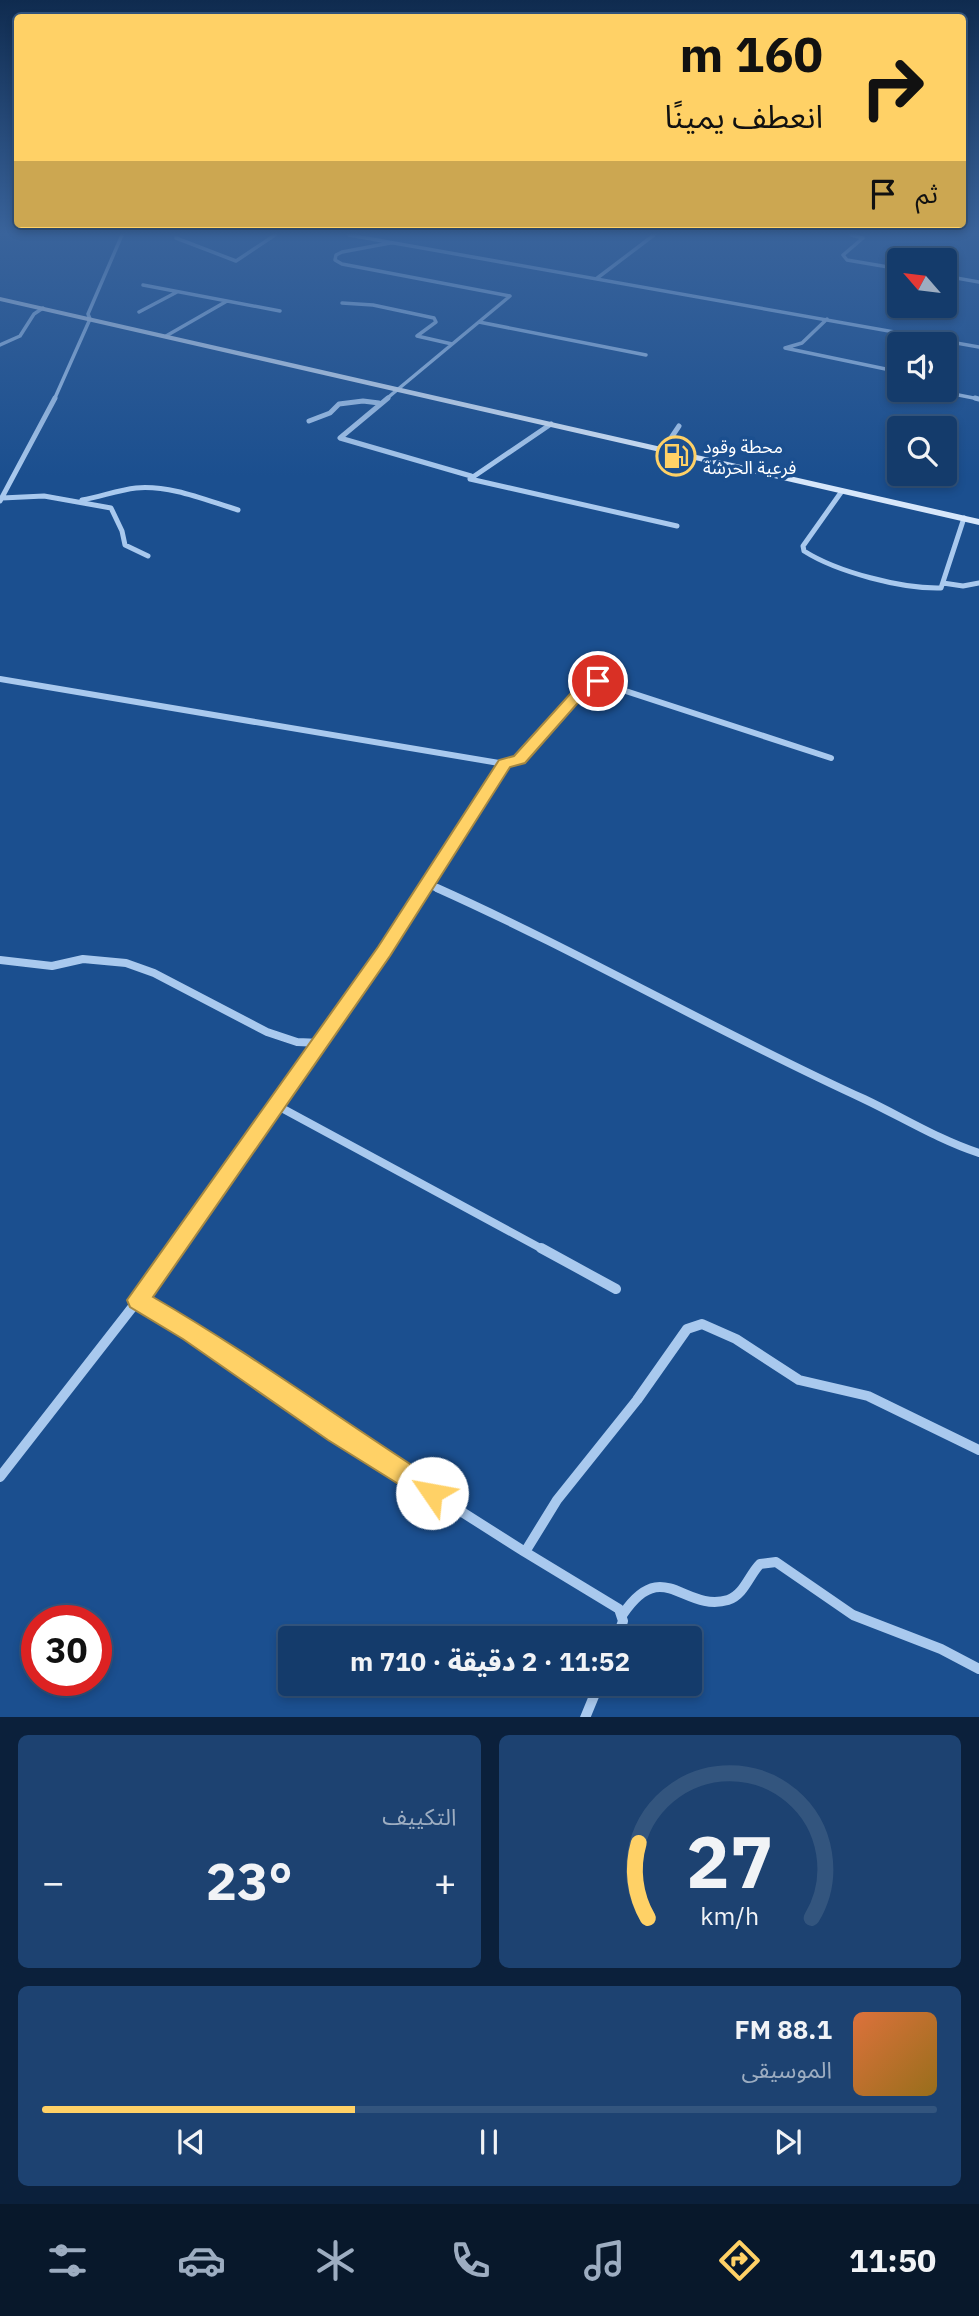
<!DOCTYPE html>
<html lang="ar">
<meta charset="utf-8">
<style>
body{margin:0;font-family:"IBM Plex Sans","Noto Sans Arabic",sans-serif;background:#1d4271;color:#f1f3f6;direction:rtl;height:100vh;display:flex;flex-direction:column;font-size:26px;white-space:nowrap}
*{box-sizing:border-box;margin:0}
p{font-size:23px;color:#9dadc1}
.icon{flex:none;width:38px;height:38px;fill:none;stroke:currentColor;stroke-width:2;stroke-linecap:round;stroke-linejoin:round}
.map{position:relative;height:1717px;overflow:hidden;direction:ltr}
.details{display:flex;flex-direction:column;gap:18px;padding:18px;background:#0b203b;flex:1}
.details>*{flex:none}
.hud{position:absolute;left:14px;top:14px;width:952px;height:214px;border-radius:7px;box-shadow:0 4px 10px #0003,0 0 0 2px #33557e;direction:rtl;background:#ffd166;color:#111;overflow:hidden}
.needle{width:46px;rotate:298deg}
.controls{position:absolute;left:887px;top:248px;display:grid;gap:14px}
.controls a{display:grid;place-items:center;width:70px;height:70px;border-radius:7px;background:#143b6b;box-shadow:0 4px 10px #0003,0 0 0 2px #33557e;font-size:35px}
.speed{position:absolute;left:21px;top:1605px;display:flex;gap:14px;font-size:35px;font-weight:700;text-align:center}
.speed>*{display:grid;place-content:center;width:91px;height:91px;border-radius:50%;background:#143b6b;box-shadow:0 4px 10px #0003,0 0 0 2px #33557e;line-height:1}
.speed .limit{border:10px solid #d22;background:#fff;color:#111}
.pin{position:absolute;display:grid;place-items:center;width:60px;height:60px;color:#fff;margin:-30px;border:4px solid #fff;border-radius:50%;box-shadow:0 2px 7px #0007}
.me{position:absolute;width:77px;margin:-38px;rotate:303deg;stroke-linejoin:round;filter:drop-shadow(0 0 5px #0008)}
.turn{display:flex;align-items:center;gap:24px;height:147px;padding:0 28px;font-size:32px}
.turn .icon{width:91px;height:91px;stroke-width:2.5}
.turn b{display:block;font-size:49px;line-height:60px}
.then{display:flex;align-items:center;height:66px;padding:0 28px;background:#0003;gap:14px;font-size:26px}
.big{font-size:52px;font-weight:800;line-height:1.1}
.details .widget{flex:1;display:flex;flex-direction:column;justify-content:center;gap:10px;min-width:0;padding:0 24px;border-radius:10px;background:#1d4271}
.details .dial{align-items:center;gap:0}
.dial svg{height:182px;overflow:visible;fill:none;stroke:#33557e;stroke-width:7;stroke-linecap:round;text-anchor:middle}
.dial text{fill:#f1f3f6;stroke:none}
.song{display:flex;align-items:center;gap:21px}
.cover{width:84px;height:84px;border-radius:10px;background:linear-gradient(135deg,hsl(20 70% 55%),hsl(40 70% 35%))}
.played{height:7px;border-radius:4px;background:linear-gradient(90deg,#ffd166 35%,#33557e 35%)}
.keys{display:flex;justify-content:space-around;direction:ltr}
.heat{display:flex;justify-content:space-between;align-items:center;font-size:38px;direction:ltr}
.details .tiles{flex:1;display:grid;gap:18px;grid-template-columns:1fr 1fr}
.widget:last-child{grid-column:span 2}
.trip{position:absolute;left:278px;top:1626px;width:424px;height:70px;border-radius:7px;background:#143b6b;box-shadow:0 4px 10px #0003,0 0 0 2px #33557e;font-weight:800;line-height:70px;text-align:center;direction:rtl}
.dock{display:flex;height:112px;justify-content:space-around;align-items:center;background:#08182b;color:#9dadc1}
.dock .icon{width:49px;height:49px}
.dock .on{color:#ffd166}
.dock b{font-size:32px;color:#f1f3f6}
.map>svg:first-child{display:block}
</style>
<div class="map">
<svg width="979" height="1718" viewBox="0 0 979 1718">
<rect width="100%" height="100%" fill="#1b4f8f"/>
<g fill="none" stroke-linecap="round" stroke-linejoin="round">
<!-- street-far4 -->
<path stroke="#a9c9ee" stroke-width="3.5" d="M349 235 979 347
M851 235 863 238 843 255 847 260 900 269
M176 238 236 261 275 235
M945 276 979 282
M596 279 654 235
M143 285 280 311
M342 303 373 305 434 318 436 322 417 336 452 344
M139 312 177 292
M827 319 802 343 785 348 900 372
M479 322 646 355
M166 336 227 301
M0 345 20 336 34 314 43 308
M933 390 979 399
M54 400 90 319 88 314 122 235
M385 400 510 296 342 264 335 260 336 255 342 252 390 243"/>
<!-- street-far3 -->
<path stroke="#a9c9ee" stroke-width="5" d="M388 398 340 438 471 476
M975 398 979 399
M309 421 330 413 339 404 363 401 379 403
M551 424 470 479 677 526
M663 450 679 426
M842 491 803 546 804 551C837 572 902 589 941 588L964 518
M2 498 44 496 111 508 122 531 125 545 148 556
M82 500C100 497 118 490 136 488 171 485 205 500 238 510
M0 501 55 398
M943 583 963 586 979 583"/>
<!-- street-far2 -->
<path stroke="#a9c9ee" stroke-width="6" d="M0 679 505 764 520 759 585 686 598 682 831 758
M429 885 440 890
M426 890 505 764"/>
<!-- street-far1 -->
<path stroke="#a9c9ee" stroke-width="8" d="M437 888C582 953 719 1033 864 1099 902 1117 939 1140 979 1153
M0 960 52 966 83 959 126 963 154 973 267 1032 297 1042 321 1043
M276 1105 544 1250
M173 1250 427 888"/>
<!-- street -->
<path stroke="#a9c9ee" stroke-width="10" d="M541 1248 616 1289
M138 1300 191 1331 336 1432 525 1552
M0 1477 138 1300 175 1248
M623 1614C663 1555 684 1613 728 1600 744 1595 749 1575 760 1564L776 1562 853 1615 941 1649 979 1669
M617 1638 623 1621 619 1609 525 1552 557 1500 637 1400 687 1329 702 1324 736 1339 799 1380 868 1396 979 1450
M585 1718 599 1684"/>
<!-- secondary -->
<path fill="#d6e6fa" fill-rule="evenodd" d="M0 297 979 519V525L0 301Z"/>
</g>
<!-- sky -->
<linearGradient id="sky" x2="0" y2="1"><stop stop-color="#0f2b4f"/><stop offset="0.49" stop-color="#39639b"/><stop offset="1" stop-color="#39639b" stop-opacity="0"/></linearGradient>
<rect width="979" height="476" fill="url(#sky)"/>
<!-- route -->
<path fill="#ffd166" stroke="#a68842" stroke-width="2" d="M598 677 605 681 590 689 525 763 510 767 390 956 153 1297C252 1354 345 1423 441 1484L445 1493 441 1502 432 1505 328 1440 183 1339 130 1307 127 1300 378 947 499 760 514 756 580 683Z"/>
<!-- icons -->
<defs>
<g id="fuel-ring" transform="scale(2.0125)"><circle r="9.5" fill="#1b4f8f" stroke="#ffd166" stroke-width="1.5"/><path d="M-5.5-6h7V0h2V4h1.3V-2.5L3-4.5l.8-.8L6-3V5H2.5V1h-1V6h-7ZM-4.2-4.7v3.2H.2V-4.7Z" fill="#ffd166"/></g>
</defs>
<g fill-rule="evenodd">
<use href="#fuel-ring" x="676" y="456"/>
</g>
<g text-anchor="middle" dominant-baseline="central" stroke-width="7" stroke-linejoin="round" paint-order="stroke">
<!-- far-poi labels -->
<g font-size="18" fill="#fff" stroke="#1b4f8f" text-anchor="start">
<text x="703" y="446">محطة وقود<tspan x="703" dy="21">فرعية الحرشة</tspan></text>
</g>
</g>
</svg>
<div class="controls">
<a><svg class="needle" viewBox="-14 -14 28 28"><path d="M0-13l5 13h-10z" fill="#e53935"/><path d="M0 13l5-13h-10z" fill="#9dadc1"/></svg></a>
<a><svg class="icon" aria-label="sound" viewBox="0 0 24 24"><path d="M4 9h4l5-4v14l-5-4H4zM17 9q2 3 0 6"/></svg></a>
<a><svg class="icon" aria-label="search" viewBox="0 0 24 24"><circle cx="10" cy="10" r="6"/><path d="M15 15l6 6"/></svg></a>
</div>
<div class="speed"><div class="limit">30</div></div>
<div class="pin" style="left:598px;top:681px;background:#d93025"><svg class="icon" aria-label="arrive" viewBox="0 0 24 24"><path d="M6 21V4h12l-3 4 3 4H6"/></svg></div>
<svg class="me" style="left:432px;top:1493px" viewBox="-20 -20 40 40"><circle r="19" fill="#fff"/><path d="M0-13L10 11 0 6-10 11z" fill="#ffd166"/></svg>
<div class="trip">11:52 · 2 دقيقة · 710 m</div>
<div class="hud">
<div class="turn"><svg class="icon" aria-label="right" viewBox="0 0 24 24"><path d="M7 20v-9h11M14 6l5 5-5 5"/></svg><div><b>160 m</b>انعطف يمينًا</div></div>
<div class="then">ثم<svg class="icon" aria-label="arrive" viewBox="0 0 24 24"><path d="M6 21V4h12l-3 4 3 4H6"/></svg></div>
</div>
</div>
<section class="details">
<div class="tiles">
<div class="widget dial"><svg viewBox="0 0 100 80">
<path d="M14 69A42 42 0 1 1 86 69"/>
<path d="M14 69A42 42 0 0 1 10 36" stroke="#ffd166"/>
<text x="50" y="56" font-size="32" font-weight="700">27</text>
<text x="50" y="72" font-size="11">km/h</text>
</svg></div>
<div class="widget"><p>التكييف</p>
<div class="heat"><a>−</a><b class="big">23°</b><a>+</a></div>
</div>
<div class="widget">
<div class="song"><i class="cover"></i><div><b>88.1 FM</b><p>الموسيقى</p></div></div>
<div class="played"></div>
<div class="keys"><svg class="icon" aria-label="previous" viewBox="0 0 24 24"><path d="M18 5L8 12l10 7zM5 5v14"/></svg><svg class="icon" aria-label="pause" viewBox="0 0 24 24"><path d="M8 5v14M16 5v14"/></svg><svg class="icon" aria-label="next" viewBox="0 0 24 24"><path d="M6 5l10 7-10 7zM19 5v14"/></svg></div>
</div>
</div>
</section>
<nav class="dock">
<b>11:50</b>
<svg class="icon on" aria-label="directions" viewBox="0 0 24 24"><path d="M12 3l9 9-9 9-9-9zM9 14v-3h6M13 9l2 2-2 2"/></svg>
<svg class="icon" aria-label="music" viewBox="0 0 24 24"><path d="M9 18V5l10-2v13"/><circle cx="6" cy="18" r="3"/><circle cx="16" cy="16" r="3"/></svg>
<svg class="icon" aria-label="phone" viewBox="0 0 24 24"><path d="M5 4h4l2 5-3 2q2 4 5 5l2-3 5 2v4C11 20 4 13 5 4z"/></svg>
<svg class="icon" aria-label="climate" viewBox="0 0 24 24"><path d="M12 3v18M4 7l16 10M4 17L20 7"/></svg>
<svg class="icon" aria-label="car" viewBox="0 0 24 24"><path d="M5 17H2v-5l4-1 3-4h7l3 4 3 1v5h-3M9 17h6M6 11h13"/><circle cx="7" cy="17" r="2"/><circle cx="17" cy="17" r="2"/></svg>
<svg class="icon" aria-label="filters" viewBox="0 0 24 24"><path d="M4 7h16M4 17h16"/><circle cx="9" cy="7" r="2"/><circle cx="15" cy="17" r="2"/></svg>
</nav>
